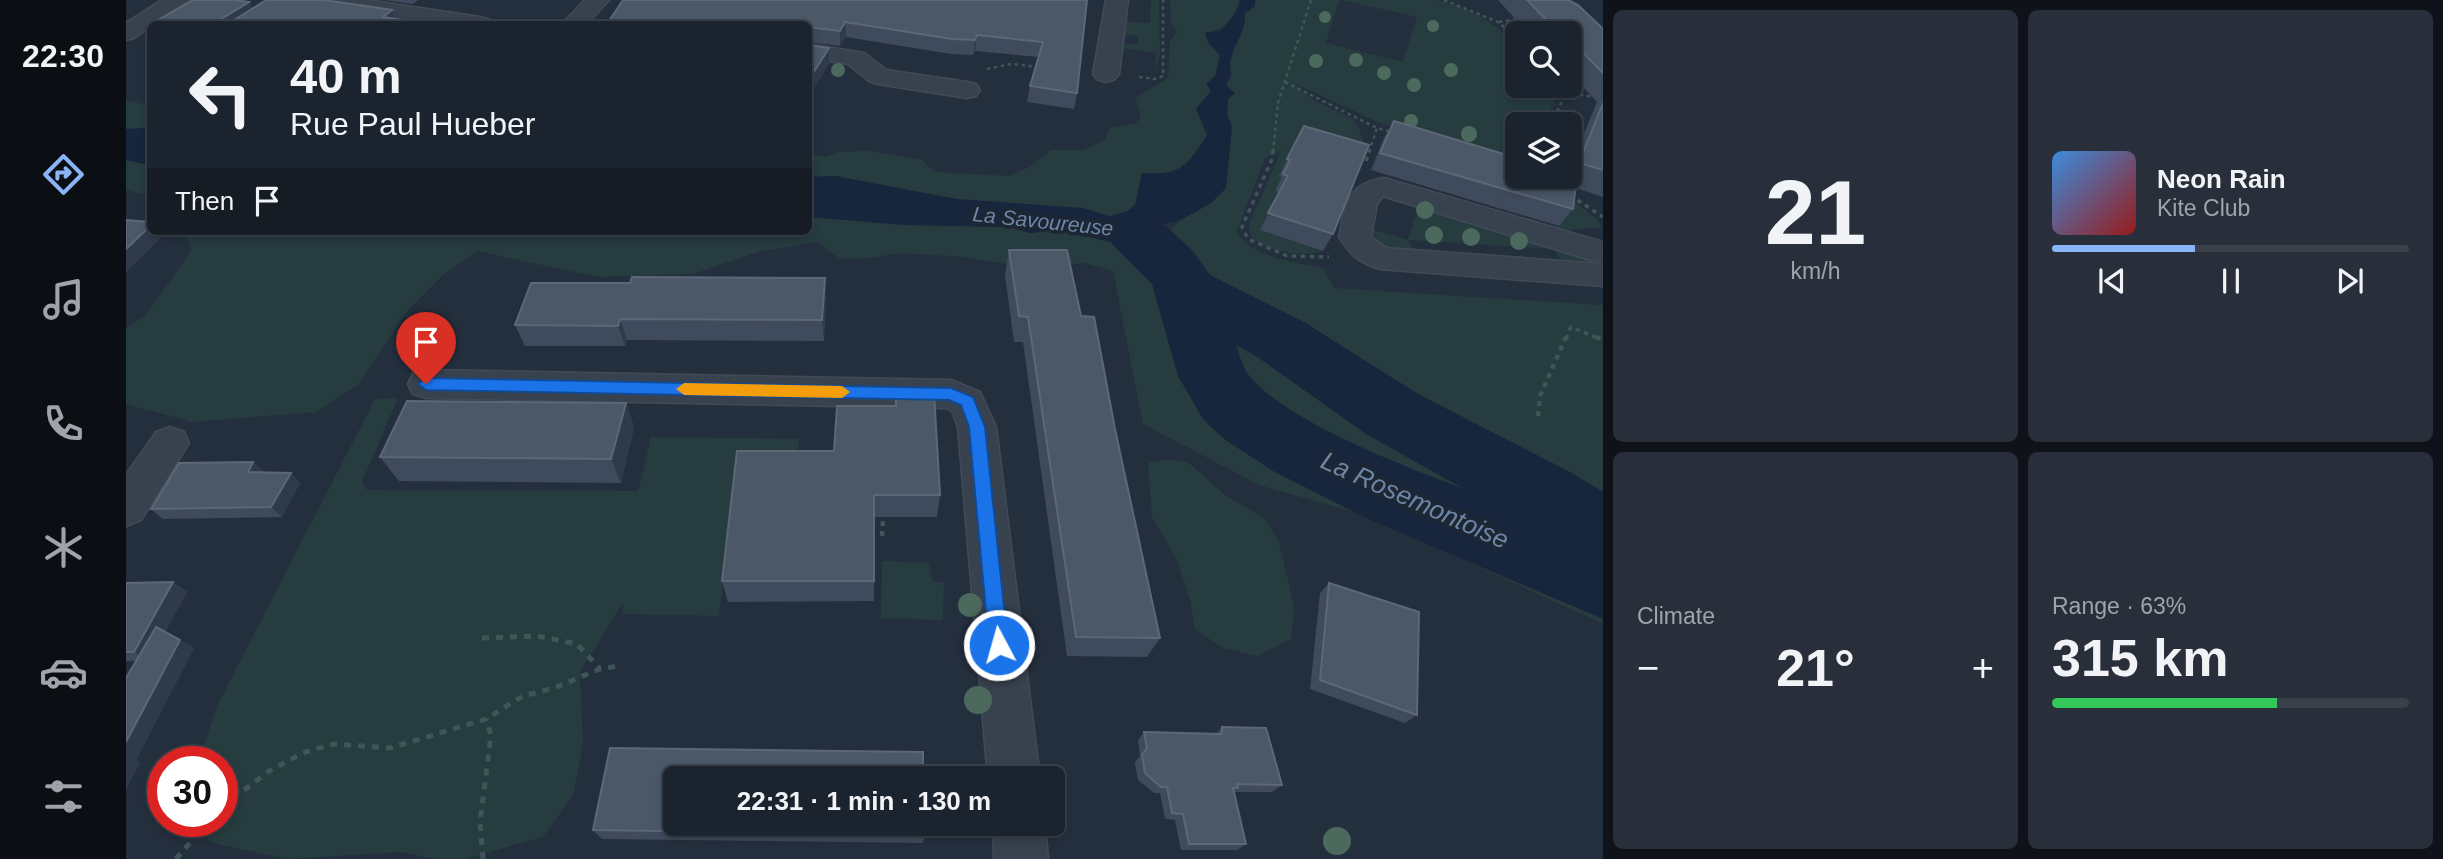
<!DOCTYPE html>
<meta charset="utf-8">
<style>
body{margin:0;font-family:Helvetica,sans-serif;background:#282f3a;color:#f1f3f6;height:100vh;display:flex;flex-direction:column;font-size:26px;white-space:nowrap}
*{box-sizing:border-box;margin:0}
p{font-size:23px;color:#a0a4aa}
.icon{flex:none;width:38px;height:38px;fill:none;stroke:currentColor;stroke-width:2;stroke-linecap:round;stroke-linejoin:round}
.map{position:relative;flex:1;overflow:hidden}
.side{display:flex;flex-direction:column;gap:10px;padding:10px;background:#0f1319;width:840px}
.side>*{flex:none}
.top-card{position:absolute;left:21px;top:21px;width:665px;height:214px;border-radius:10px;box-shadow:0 4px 10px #0003,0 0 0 2px #39404a;background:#1b232e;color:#f1f3f6;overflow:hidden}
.controls{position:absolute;left:1379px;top:21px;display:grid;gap:14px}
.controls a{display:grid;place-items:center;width:77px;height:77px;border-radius:10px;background:#1b232e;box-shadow:0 4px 10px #0003,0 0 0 2px #39404a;font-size:35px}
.speed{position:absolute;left:21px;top:746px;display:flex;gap:14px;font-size:35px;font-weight:700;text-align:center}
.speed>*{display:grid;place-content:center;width:91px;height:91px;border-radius:50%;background:#1b232e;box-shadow:0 4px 10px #0003,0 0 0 2px #39404a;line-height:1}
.speed .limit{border:10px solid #d22;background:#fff;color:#111}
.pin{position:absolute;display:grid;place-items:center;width:60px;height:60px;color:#fff;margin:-72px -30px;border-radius:50% 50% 50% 0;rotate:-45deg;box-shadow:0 0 7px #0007}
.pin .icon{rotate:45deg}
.me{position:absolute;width:77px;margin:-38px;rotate:354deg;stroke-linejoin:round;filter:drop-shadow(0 0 5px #0008)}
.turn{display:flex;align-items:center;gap:24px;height:147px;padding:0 28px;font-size:32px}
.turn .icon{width:91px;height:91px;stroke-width:2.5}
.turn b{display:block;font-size:49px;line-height:60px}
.then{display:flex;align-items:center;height:66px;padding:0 28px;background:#0003;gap:14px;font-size:26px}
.big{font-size:52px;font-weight:700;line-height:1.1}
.side .tile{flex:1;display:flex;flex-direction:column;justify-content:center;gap:10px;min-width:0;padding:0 24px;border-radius:10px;background:#282f3a}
.side .dial{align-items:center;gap:0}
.dial b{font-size:91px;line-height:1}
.song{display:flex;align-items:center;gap:21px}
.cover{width:84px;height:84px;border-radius:10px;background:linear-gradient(135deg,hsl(210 70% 55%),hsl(0 70% 35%))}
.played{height:7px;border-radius:4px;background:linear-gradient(90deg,#8ab4f8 40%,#39404a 40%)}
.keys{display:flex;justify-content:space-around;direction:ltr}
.heat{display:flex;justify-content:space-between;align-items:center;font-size:38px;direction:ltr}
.charge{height:10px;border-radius:5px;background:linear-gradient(90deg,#34c759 63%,#39404a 0)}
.side .tiles{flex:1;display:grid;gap:10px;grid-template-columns:repeat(2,1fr)}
.trip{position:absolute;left:537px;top:766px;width:402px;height:70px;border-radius:10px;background:#1b232e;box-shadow:0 4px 10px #0003,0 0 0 2px #39404a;font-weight:700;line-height:70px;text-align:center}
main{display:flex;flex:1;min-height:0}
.menu{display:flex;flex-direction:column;width:126px;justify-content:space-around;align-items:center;background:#0b0e12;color:#a0a4aa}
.menu .icon{width:49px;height:49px}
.menu .active{color:#8ab4f8}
.menu b{font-size:32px;color:#f1f3f6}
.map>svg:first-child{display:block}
</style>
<main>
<nav class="menu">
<b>22:30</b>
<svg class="icon active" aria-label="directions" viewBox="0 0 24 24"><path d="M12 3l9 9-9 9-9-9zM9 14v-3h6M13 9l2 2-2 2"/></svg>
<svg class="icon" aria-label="music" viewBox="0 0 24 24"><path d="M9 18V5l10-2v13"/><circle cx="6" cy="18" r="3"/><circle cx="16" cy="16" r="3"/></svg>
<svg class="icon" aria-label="phone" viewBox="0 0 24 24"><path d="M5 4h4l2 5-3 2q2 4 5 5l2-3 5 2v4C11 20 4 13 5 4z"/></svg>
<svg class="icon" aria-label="climate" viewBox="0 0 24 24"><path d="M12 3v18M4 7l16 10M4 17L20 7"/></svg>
<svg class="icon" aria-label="car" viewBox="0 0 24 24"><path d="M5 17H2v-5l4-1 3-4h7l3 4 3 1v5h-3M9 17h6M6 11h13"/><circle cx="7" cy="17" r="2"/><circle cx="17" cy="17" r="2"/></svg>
<svg class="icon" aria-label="filters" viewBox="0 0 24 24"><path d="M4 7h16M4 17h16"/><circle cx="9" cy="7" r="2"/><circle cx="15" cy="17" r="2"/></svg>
</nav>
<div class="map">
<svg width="1477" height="859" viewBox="0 0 1477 859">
<rect width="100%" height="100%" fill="#242f3e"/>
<!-- green -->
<path fill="#263c3f" d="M1025 0H1033L1034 54 1029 73 1030 53 995 48V43L1012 45V36L994 34 997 22 1024 23Z
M1044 0H1114C1107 19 1100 30 1079 33L1083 44 1094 55 1086 90 1070 109 1082 135C1060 167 1057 176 1016 173L1009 205 991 219 957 208 830 199 709 176 683 177V153L700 157 713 152 743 151 796 160 809 172 883 176 903 167 925 150H957L979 140 983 128 1010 123 1015 117 1009 98 1042 78 1044 41 1051 32 1045 22Z
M1129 0H1213L1200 43 1277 62 1291 17 1216 0C1246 0 1280 0 1310 0 1337 3 1373 26 1391 45V86H1430L1434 90 1417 124H1391V162L1252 122 1168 83 1184 98 1227 119 1233 129 1238 144 1156 177 1153 193 1135 230 1197 251C1181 258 1142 252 1128 239 1124 235 1124 229 1123 224L1155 151 1139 158 1111 231C1125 259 1171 261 1198 269L1208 288 1477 305V624L1242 516 1133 485 1017 424 987 271 959 263 899 267 838 257 773 253 744 258 714 259 691 242 632 252 567 274 472 277 351 251 316 276 281 311 232 385 190 412 66 422 0 404V328L19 316 66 250 57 231H682L683 217 778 225 883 227 904 233 931 230 999 245 1028 258 1048 251 1033 243 1053 221 1085 203 1100 188 1106 126 1101 114 1100 85 1106 74 1104 63 1119 13 1129 6Z
M0 100 24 106V128L0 129Z
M0 160 24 165V196L0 190Z
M1257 193 1466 257 1465 263 1455 265 1437 264 1428 249 1283 240 1289 255 1270 253 1246 242 1243 235 1245 229 1282 240 1292 209 1257 198Z
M1438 193 1470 219 1476 227 1432 231Z
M272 398 236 482 241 490 512 491 525 437 673 439 670 468 611 469 593 616 496 614 497 603 454 672 457 744 447 795 417 837 339 859H310L275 852 162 859 86 843 64 821H96V761H73L91 706 249 399Z
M1046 459 1063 463 1098 494 1138 518 1153 542 1168 607 1165 639 1132 656 1097 648 1069 629 1064 600 1051 560 1026 517 1022 463Z
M756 561 803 563 806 581 818 583 817 620 755 618Z"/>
<!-- water -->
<path fill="#17263c" d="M1114 0H1129V6L1119 13C1121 32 1106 45 1104 63 1103 74 1107 73 1100 85L1109 93 1102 99 1101 114 1106 126 1100 188 1085 203 1053 221 1029 225 1026 232 1033 243 1049 252 1029 258 999 245 931 230 904 233 883 227 778 225 683 217V177L709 176 830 199 957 208 992 219 1009 205 1016 173C1055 176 1061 166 1081 135L1070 109 1085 91 1080 84 1090 75 1094 55 1083 44 1079 33 1095 31 1109 14Z
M24 128V165L0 160V129Z"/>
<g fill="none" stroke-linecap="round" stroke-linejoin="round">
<!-- river -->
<path fill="#17263c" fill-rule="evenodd" d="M1005 210 1026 216 1043 229 1066 250 1084 275 1178 322 1292 394 1446 473 1477 492V619L1240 518 1147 471 1098 439 1077 419 1052 376 1026 284 984 242 975 229 984 216ZM1110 345 1130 356 1240 434 1338 489C1280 467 1166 424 1126 379 1117 369 1114 357 1110 345Z"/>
<!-- minor casing -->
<g stroke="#414a57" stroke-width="3">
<path id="minor" d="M36 0H63L8 38 0 40V23Z
M183 0H240L354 17 362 19 366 24H310L194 7 186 5Z
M459 0H483L461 24H436Z
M980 0H1002L993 74 989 79 980 82 971 79 967 74Z
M682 44 738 53 760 70 841 82 850 84 854 90 850 96 841 98 752 84 743 81 722 64 682 58Z
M1258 178 1477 242V264L1257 196 1251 204 1245 237 1260 248 1477 264V286L1254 269C1233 263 1225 255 1213 237 1220 205 1220 184 1258 178Z
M300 370 825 380 854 392 870 427 914 779H862L832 427 826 411 820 408 300 398 287 394 282 384 287 374Z
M44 427 58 432 63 443 15 520 0 526V475L30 432Z
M867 824H919L922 859H868Z"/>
</g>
<!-- path-far3 -->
<path stroke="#3f5557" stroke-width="2.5" stroke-dasharray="3.5 3.5" stroke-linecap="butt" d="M1318 0 1372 22 1391 38
M1373 22 1392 19
M861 69 885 64 914 67
M1013 77 1029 79 1037 76V0
M1159 82 1251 128 1266 132
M1440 93 1477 98
M1430 114 1457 122
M1425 124 1440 93 1437 86
M1147 152 1152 103 1185 0
M1243 152 1251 128"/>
<!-- path-far2 -->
<path stroke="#3f5557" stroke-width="3.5" stroke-dasharray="4.5 4.5" stroke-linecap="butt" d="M1147 150 1146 159 1116 227 1122 239 1161 256 1203 257
M1240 161 1244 150
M1444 195 1477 217
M1440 339 1445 327 1474 339"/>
<!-- path-far1 -->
<path stroke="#3f5557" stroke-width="4.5" stroke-dasharray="5 5" stroke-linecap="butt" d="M1470 337 1477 340
M1412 416 1414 396 1440 337
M756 536 757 519"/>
<!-- path -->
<path stroke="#3f5557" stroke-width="5" stroke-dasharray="7 7" stroke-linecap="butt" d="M356 638 411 636 451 644 474 669
M96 807 143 771 177 753 207 744 264 748 360 719 397 696 428 688 474 669 492 666
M50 859 83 821
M357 859 354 822 365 735 360 719"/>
<!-- minor -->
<use href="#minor" fill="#38414e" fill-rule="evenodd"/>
</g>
<!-- trees -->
<g fill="#4b6a5d">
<circle cx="1199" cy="17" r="6"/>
<circle cx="1307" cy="26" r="6"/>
<circle cx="1230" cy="60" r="7"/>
<circle cx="1190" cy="61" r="7"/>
<circle cx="712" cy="70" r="7"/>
<circle cx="1325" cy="70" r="7"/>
<circle cx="1258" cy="73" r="7"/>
<circle cx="1288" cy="85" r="7"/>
<circle cx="1285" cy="121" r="7"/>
<circle cx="1343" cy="134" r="8"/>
<circle cx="1299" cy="210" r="9"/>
<circle cx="1308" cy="235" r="9"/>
<circle cx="1345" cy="237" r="9"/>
<circle cx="1393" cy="241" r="9"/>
<circle cx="844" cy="605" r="12"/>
<circle cx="852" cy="700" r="14"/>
<circle cx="1211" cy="841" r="14"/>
</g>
<!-- wall -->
<path fill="#3f4b5c" d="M258 0H292L287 4Z
M961 0 951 93 948 109 901 102 904 86 912 57 849 51 847 55 825 54 720 37 714 46 682 42V24Z
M1372 0H1442L1477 29V197L1450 188 1447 209 1433 226 1245 170 1258 138 1268 121 1444 177V167L1471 102 1444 73V33H1402Z
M123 2 127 9 270 20 303 24H34L32 20Z
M1178 126 1207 234 1197 251 1134 230 1153 192 1149 191 1156 177 1153 176Z
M883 250 955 316 989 429 1034 638 1021 657 941 656 897 342H888L879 275Z
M699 278 700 299 698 341 501 340 499 346H399L389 325 504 283Z
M770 393 814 495 811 517H748V601L602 602 596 581 708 451 769 406Z
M500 403 508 427 495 483 273 481 254 457Z
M127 462 138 472 165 473 174 483 156 517 37 519 25 509Z
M47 582 61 592 39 632 68 648 10 760 14 762 0 789V678L10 661H0V583Z
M1203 583 1291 715 1279 723 1184 689 1194 593Z
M1096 727 1156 785 1146 792H1107L1120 844 1111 850H1055L1049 820 1039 819 1034 793H1028L1012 780 1009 762 1014 756 1012 740 1018 732 1090 734Z
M467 830 799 835 797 843 476 839Z"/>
<!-- shaded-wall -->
<path fill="#2f3b4b" d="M123 2 130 13 112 24H87Z
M266 10 271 21 257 17Z
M719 22 720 37 714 46V31Z
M851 35 849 51 847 55 849 40Z
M703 48V64L682 98V81Z
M24 226V231H35L38 235 0 272V249Z
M699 278 700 299 698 341 696 320Z
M494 319 501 340 499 346 492 326Z
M500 403 508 427 495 483 485 459Z
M127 462 138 472H122Z
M165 473 174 483 156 517 145 507Z
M47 582 61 592 23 661 8 652Z
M54 640 68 648 10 760 14 762 0 789V742Z"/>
<!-- building -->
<path fill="#4b5868" stroke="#5c6777" stroke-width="2" d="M67 0H110L123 2 87 24H55L32 20Z
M140 0H198L266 10 257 17 303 24H102Z
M497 0H961L951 93 904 86 917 42 851 35 849 40 826 39 719 22 714 31 682 27V24H481Z
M1401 0H1442L1452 5 1477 29V73L1448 43H1444V33H1433Z
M682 45 703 48 682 81Z
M1477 103V170L1453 163Z
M1268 121 1391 158V177H1444V173L1451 176 1447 209 1254 153Z
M1178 126 1243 145 1207 234 1142 213 1162 176 1157 174 1164 160 1161 159Z
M0 220 24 222V226L0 249Z
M883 250H941L955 316 968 317 989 429 1034 638 950 637 902 317 893 316Z
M506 277 699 278 696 320 494 319 492 326 389 325 405 283H504Z
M770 393H808L814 495H748V581H596L611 451H708L711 406H770Z
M281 401 500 403 485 459 254 457Z
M127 462 122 472 165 473 145 507 25 509 53 463Z
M47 582 8 652H0V583Z
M1203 583 1293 612 1291 715 1194 680Z
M30 627 54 640 0 742V678Z
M1096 727 1140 728 1156 785 1111 784 1112 788H1107L1120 844H1063L1057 814 1046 813 1041 787H1035L1019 773 1016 755 1021 748 1018 732 1096 734Z
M484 748 797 752V779H550V824H798L799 835 467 830Z"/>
<!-- route -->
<path fill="#1a73e8" stroke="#114b97" stroke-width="2" d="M300 378 825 388 847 397 859 427 882 645 879 651 873 654 866 651 863 645 843 427 835 405 823 400 300 390 292 384Z"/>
<!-- slow -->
<path fill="#f59e0b" d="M558 383 716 386 724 392 716 398 558 395 550 389Z"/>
<g text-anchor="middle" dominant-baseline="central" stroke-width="7" stroke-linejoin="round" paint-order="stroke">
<!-- far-water labels -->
<g font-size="21" font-style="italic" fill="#6d86a8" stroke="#1d2633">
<text transform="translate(917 221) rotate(6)">La Savoureuse</text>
</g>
<!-- water labels -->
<g font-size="26" font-style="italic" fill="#6d86a8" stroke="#1d2633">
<text transform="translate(1289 500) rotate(24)">La Rosemontoise</text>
</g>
</g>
</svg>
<div class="controls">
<a><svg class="icon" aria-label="search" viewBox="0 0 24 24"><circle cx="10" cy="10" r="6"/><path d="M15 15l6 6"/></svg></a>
<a><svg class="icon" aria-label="layers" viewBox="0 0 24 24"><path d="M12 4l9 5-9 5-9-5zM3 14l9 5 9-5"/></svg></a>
</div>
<div class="speed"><div class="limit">30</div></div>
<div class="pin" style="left:300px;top:384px;background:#d93025"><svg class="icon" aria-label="arrive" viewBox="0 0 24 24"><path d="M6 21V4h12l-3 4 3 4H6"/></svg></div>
<svg class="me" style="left:873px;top:645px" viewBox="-20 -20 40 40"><circle r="17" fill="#1a73e8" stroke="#fff" stroke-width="3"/><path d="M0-11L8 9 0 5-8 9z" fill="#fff"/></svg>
<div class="trip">22:31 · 1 min · 130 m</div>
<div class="top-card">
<div class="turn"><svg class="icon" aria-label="left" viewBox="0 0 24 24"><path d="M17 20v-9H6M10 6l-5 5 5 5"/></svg><div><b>40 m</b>Rue Paul Hueber</div></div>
<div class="then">Then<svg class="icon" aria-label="arrive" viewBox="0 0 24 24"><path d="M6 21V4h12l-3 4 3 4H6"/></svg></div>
</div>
</div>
<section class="side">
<div class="tiles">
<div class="tile dial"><b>21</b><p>km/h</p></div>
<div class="tile">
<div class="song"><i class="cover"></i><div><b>Neon Rain</b><p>Kite Club</p></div></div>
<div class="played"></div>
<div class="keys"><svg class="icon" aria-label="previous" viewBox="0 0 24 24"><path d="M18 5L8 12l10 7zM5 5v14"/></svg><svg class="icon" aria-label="pause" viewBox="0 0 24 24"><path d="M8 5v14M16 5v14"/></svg><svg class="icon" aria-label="next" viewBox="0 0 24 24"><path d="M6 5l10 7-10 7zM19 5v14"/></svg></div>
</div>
<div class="tile"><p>Climate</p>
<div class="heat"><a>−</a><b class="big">21°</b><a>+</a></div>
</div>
<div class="tile"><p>Range · 63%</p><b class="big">315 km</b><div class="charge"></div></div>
</div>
</section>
</main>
